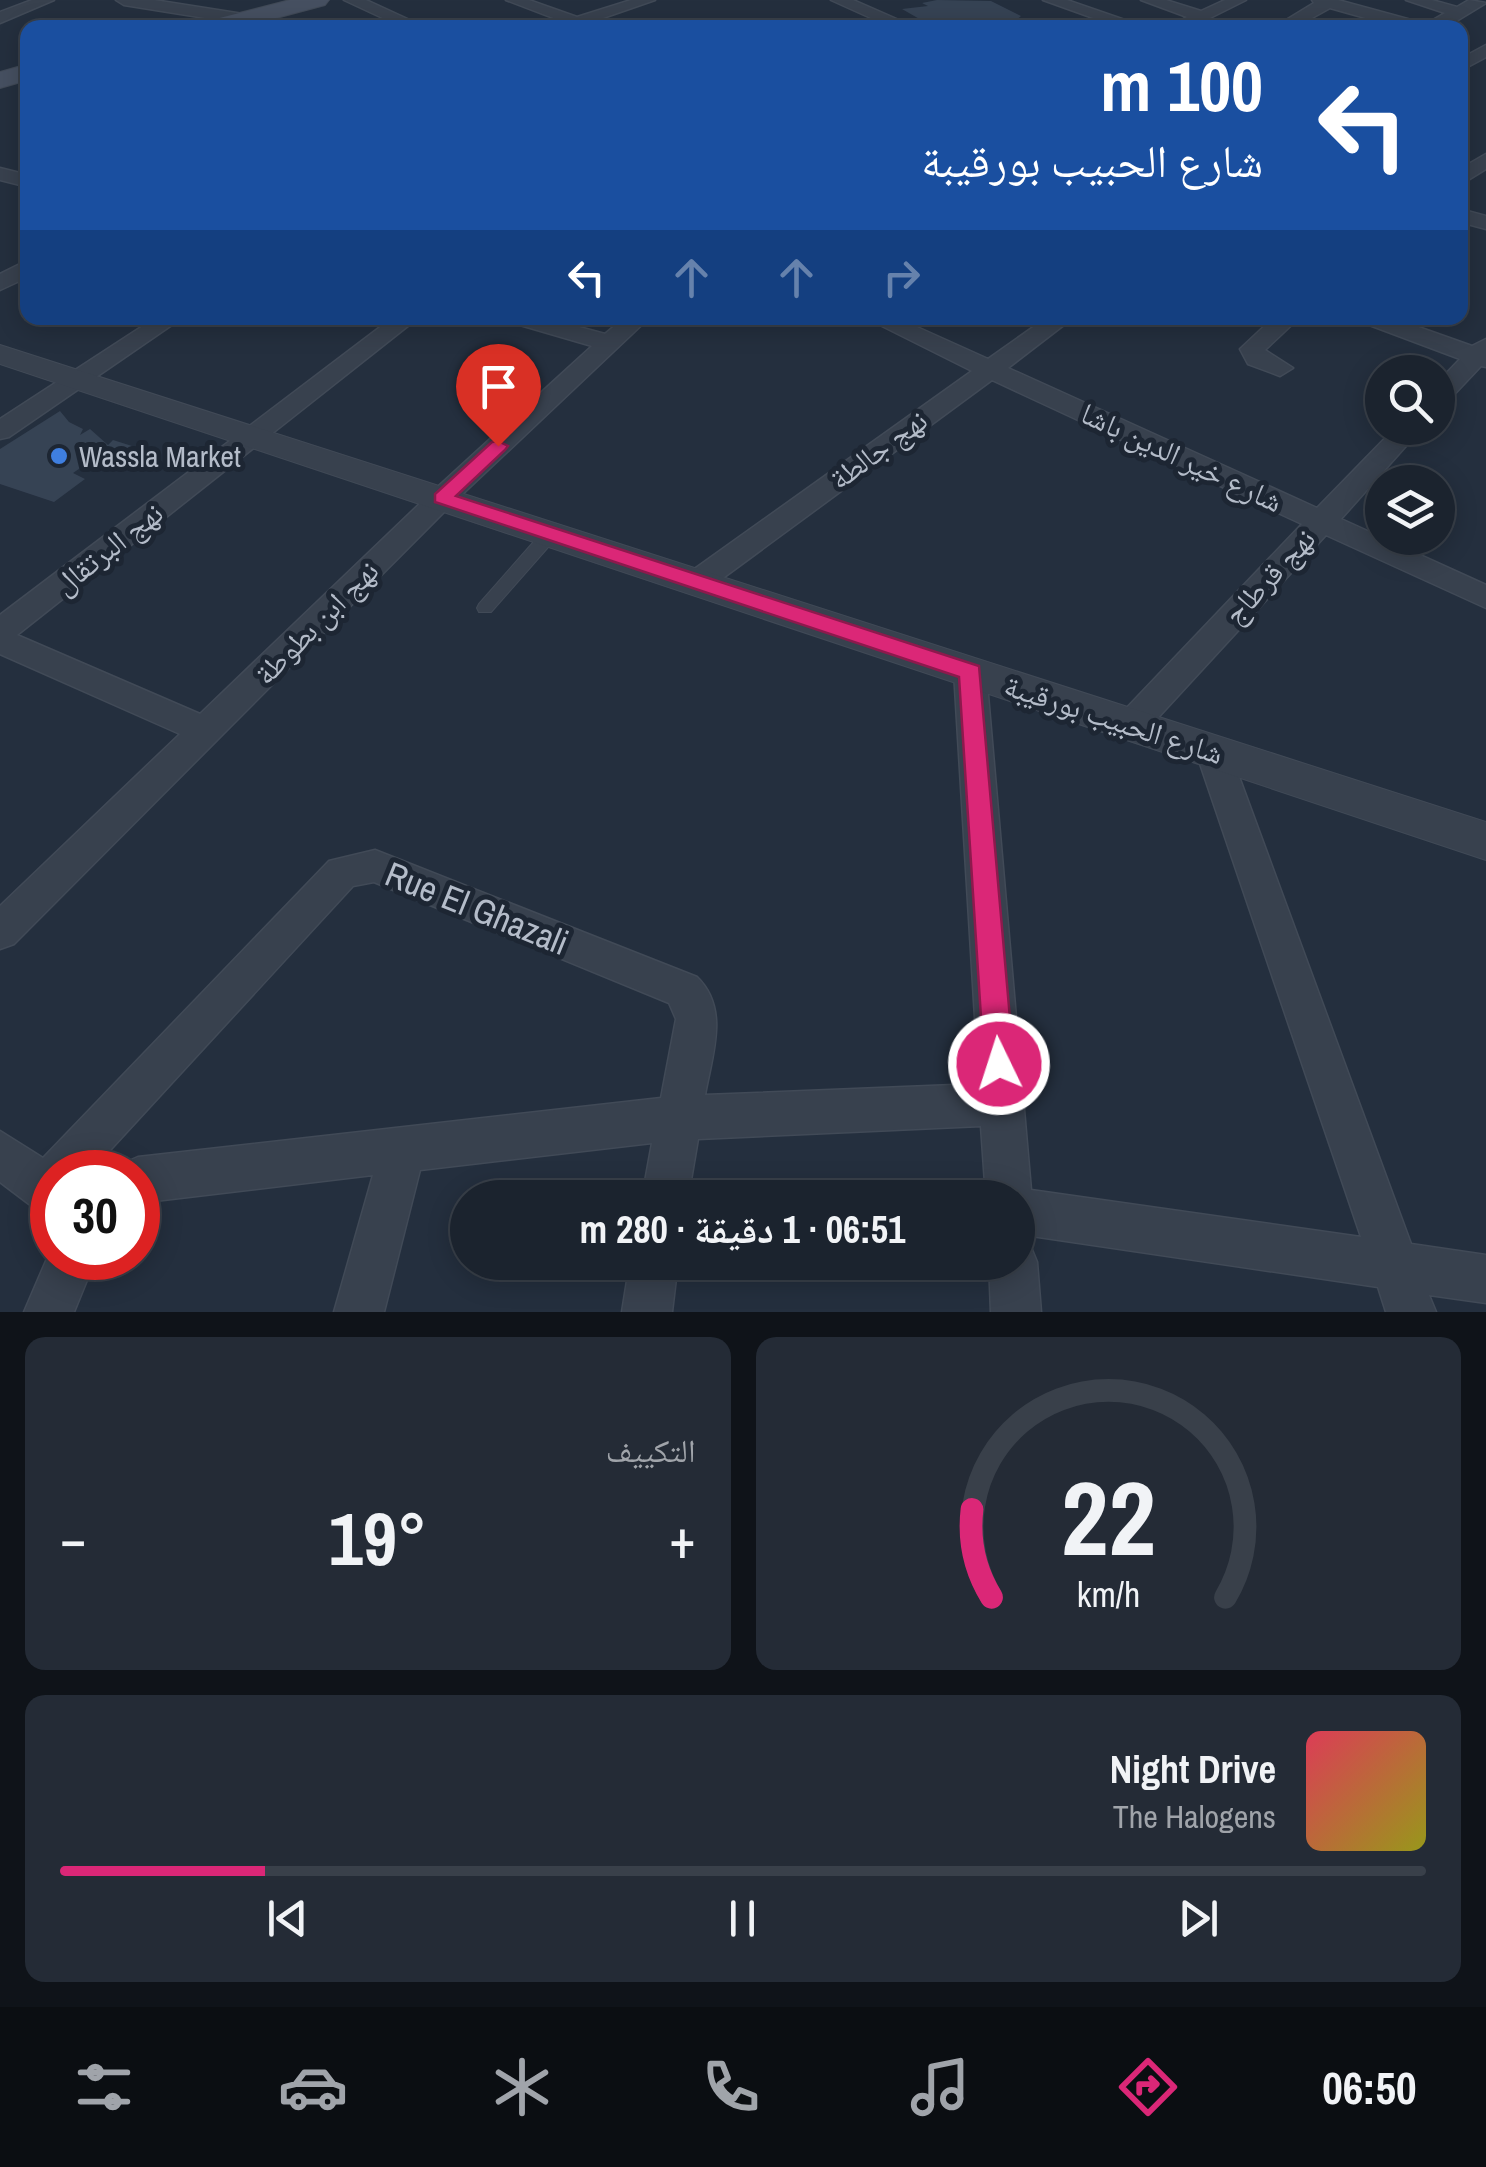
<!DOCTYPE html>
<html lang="ar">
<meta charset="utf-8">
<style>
body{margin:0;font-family:"Archivo Narrow","Noto Naskh Arabic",sans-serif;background:#242b36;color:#f1f3f6;direction:rtl;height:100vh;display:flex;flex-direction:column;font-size:38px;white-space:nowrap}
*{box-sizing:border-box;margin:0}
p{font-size:32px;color:#a0a4aa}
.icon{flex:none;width:55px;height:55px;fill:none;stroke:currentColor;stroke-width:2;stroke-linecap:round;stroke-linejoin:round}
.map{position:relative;height:1312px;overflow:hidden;direction:ltr}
.panel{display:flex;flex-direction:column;gap:25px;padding:25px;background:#0f1319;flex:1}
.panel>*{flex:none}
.banner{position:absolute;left:20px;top:20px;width:1448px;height:305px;border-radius:20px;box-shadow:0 5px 25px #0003,0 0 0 2px #39404a;direction:rtl;background:#1a4fa0;color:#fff;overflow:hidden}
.controls{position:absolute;left:1365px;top:355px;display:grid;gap:20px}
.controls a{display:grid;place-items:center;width:90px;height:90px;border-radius:50%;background:#1b232e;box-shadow:0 5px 25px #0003,0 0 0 2px #39404a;font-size:50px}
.speed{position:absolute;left:30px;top:1150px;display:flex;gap:20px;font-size:50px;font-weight:700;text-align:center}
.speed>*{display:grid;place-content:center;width:130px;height:130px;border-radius:50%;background:#1b232e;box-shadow:0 5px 25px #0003,0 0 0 2px #39404a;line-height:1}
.speed .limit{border:15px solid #d22;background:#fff;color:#111}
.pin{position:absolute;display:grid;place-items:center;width:85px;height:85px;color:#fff;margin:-102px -42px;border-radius:50% 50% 50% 0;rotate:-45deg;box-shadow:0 0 10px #0007}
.pin .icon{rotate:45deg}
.me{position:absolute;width:110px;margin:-55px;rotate:356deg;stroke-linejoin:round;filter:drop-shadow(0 0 8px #0008)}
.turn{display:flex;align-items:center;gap:35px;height:210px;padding:0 40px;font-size:45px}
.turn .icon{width:130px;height:130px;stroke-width:2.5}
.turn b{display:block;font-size:70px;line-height:85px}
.lanes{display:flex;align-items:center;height:95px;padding:0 40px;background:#0003;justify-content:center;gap:50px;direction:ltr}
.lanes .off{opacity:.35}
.big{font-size:75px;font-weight:800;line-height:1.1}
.panel .widget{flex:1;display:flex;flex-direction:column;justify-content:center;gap:15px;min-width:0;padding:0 35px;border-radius:20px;background:#242b36}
.panel .dial{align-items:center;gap:0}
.dial svg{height:260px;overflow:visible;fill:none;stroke:#39404a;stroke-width:7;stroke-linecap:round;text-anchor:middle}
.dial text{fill:#f1f3f6;stroke:none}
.song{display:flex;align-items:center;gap:30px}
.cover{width:120px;height:120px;border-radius:15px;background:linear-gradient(135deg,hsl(350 70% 55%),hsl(60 70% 35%))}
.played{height:10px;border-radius:5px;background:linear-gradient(90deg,#db2777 15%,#39404a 15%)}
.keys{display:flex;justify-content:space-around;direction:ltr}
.heat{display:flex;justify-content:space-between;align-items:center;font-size:55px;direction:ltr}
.panel .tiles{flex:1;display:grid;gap:25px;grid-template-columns:1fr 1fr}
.widget:last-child{grid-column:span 2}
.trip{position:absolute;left:450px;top:1180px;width:585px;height:100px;border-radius:50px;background:#1b232e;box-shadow:0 5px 25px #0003,0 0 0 2px #39404a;font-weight:800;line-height:100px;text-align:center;direction:rtl}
.tab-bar{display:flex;height:160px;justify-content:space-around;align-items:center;background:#0b0e12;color:#a0a4aa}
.tab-bar .icon{width:70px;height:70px}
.tab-bar .selected{color:#db2777}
.tab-bar b{font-size:45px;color:#f1f3f6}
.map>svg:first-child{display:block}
</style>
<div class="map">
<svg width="1486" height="1312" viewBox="0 0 1486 1312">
<rect width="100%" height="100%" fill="#242f3e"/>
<!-- building -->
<path fill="#364354" d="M937 0 991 1 1021 16 1013 23 994 28H935L902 9 928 6 922 3Z
M60 411 69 422 83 429 80 435 90 429 108 445 113 440 132 446 99 469 86 464 73 473 85 479 54 502 0 484V449Z"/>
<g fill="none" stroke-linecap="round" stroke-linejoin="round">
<!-- service casing -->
<g stroke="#414a57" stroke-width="2">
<path id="service" d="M551 528 557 529 559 533 557 537 491 612H479L477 608 479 604 545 529Z"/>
</g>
<!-- minor casing -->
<g stroke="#414a57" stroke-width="3">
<path id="minor" d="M32 0H54L0 23V12Z
M116 0H154L243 14 251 19 243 24 124 5Z
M344 0H366L427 28H404Z
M506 0H529L577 17 631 0H655L577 27Z
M831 0H853L917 28H893Z
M1043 0H1067L1148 28H1121Z
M1141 0H1166L1201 11 1225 0H1246L1190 28H1167L1187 17Z
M1312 0H1338L1426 24 1445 13 1406 0H1432L1457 7 1469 0 1486 3 1445 28H1401L1330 8 1294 28H1273L1314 3Z
M1486 45V57L1460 71V59Z
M1486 154V169L1460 185V169Z
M0 168 28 175V187L0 180Z
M1460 209 1486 216V229L1460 222Z
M28 260V277L0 290V274Z
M155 318H182L9 437 0 439V419Z
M392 318H418L17 635 200 714 432 492 592 346 513 323 509 318H546L605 334 624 318H649L452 504 14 944 0 949V906L180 734 0 654V615Z
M866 318H897L988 359 1046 318H1073L1008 368 1317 508 1395 428H1422L1341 519 1486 585V608L1326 535 1143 734 1131 738 1119 734 1114 725 1119 716 1302 524 992 380 708 589 697 592 686 589 682 582 686 575 972 371Z
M1273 318H1299L1265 350 1293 368 1280 376 1248 364 1240 349Z
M1360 318H1393L1472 346 1486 339V367L1481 366 1447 402 1438 405V382L1460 359 1364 323Z
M970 660 982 664 986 672 1031 1190 1361 1237 1196 752 1201 742 1213 738 1225 742 1230 752 1411 1244 1486 1255V1303L1429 1295 1436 1312H1386L1378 1287 1018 1234V1198H986L981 1126 698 1139 688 1198H642L652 1143 420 1170 384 1312H334L373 1175 138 1203V1172H118L122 1164 138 1157 661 1098 676 1019 669 1003 374 882 353 886 90 1172H52V1210L29 1204 0 1182V1131L43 1158 329 861 375 850 697 977C730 1009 712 1055 705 1095L979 1084 954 672 958 664Z
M1018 1240 1030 1245 1037 1262 1041 1312H991L989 1262H1018Z
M52 1247V1258H96L74 1312H24Z
M630 1262H678L672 1312H622Z"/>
</g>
<!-- tertiary casing -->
<g stroke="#414a57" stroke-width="2">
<path id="tertiary" d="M0 345 1486 822V860L0 364Z"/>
</g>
<!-- secondary casing -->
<g stroke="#414a57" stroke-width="2">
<path id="secondary" d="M290 0H329L325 5 239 28H197L200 23Z
M28 64V80L0 88V72Z"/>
</g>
<!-- service -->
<use href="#service" fill="#38414e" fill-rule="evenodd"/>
<!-- minor -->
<use href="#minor" fill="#38414e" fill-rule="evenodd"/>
<!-- tertiary -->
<use href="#tertiary" fill="#38414e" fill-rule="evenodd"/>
<!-- secondary -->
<use href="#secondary" fill="#465061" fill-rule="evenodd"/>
</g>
<!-- route -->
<path fill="#db2777" stroke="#8e194d" stroke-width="2.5" d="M498 441 508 446 505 450 456 496 979 666 1014 1064 1009 1075 999 1079 988 1075 984 1064 959 677 435 502V494L492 442Z"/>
<!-- markers -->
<circle fill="#3f7fe0" stroke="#1d2633" stroke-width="4" cx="59" cy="456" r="10"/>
<g text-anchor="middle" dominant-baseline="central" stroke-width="10" stroke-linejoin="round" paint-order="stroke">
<!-- street labels -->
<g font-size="30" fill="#b4bcc9" stroke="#1d2633">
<text transform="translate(878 449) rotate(-36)">نهج جالطة</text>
<text transform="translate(1182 457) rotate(25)">شارع خير الدين باشا</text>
<text transform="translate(108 548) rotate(-38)">نهج البرتقال</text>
<text transform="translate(1269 576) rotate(-47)">نهج قرطاج</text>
<text transform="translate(316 622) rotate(-45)">نهج ابن بطوطة</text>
<text transform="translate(1114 719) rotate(18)">شارع الحبيب بورقيبة</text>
</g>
<!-- poi labels -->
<g font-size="30" fill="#b4bcc9" stroke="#1d2633" text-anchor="start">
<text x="79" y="456">Wassla Market</text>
</g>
<!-- near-street labels -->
<g font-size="35" fill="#b4bcc9" stroke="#1d2633">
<text transform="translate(477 908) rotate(22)">Rue El Ghazali</text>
</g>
</g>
</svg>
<div class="controls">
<a><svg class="icon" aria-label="search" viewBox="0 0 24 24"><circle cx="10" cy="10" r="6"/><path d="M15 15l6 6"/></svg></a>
<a><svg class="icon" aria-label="layers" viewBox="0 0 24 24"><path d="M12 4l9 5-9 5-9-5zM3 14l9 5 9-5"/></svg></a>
</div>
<div class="speed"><div class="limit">30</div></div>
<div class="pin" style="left:498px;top:446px;background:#d93025"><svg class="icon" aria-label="arrive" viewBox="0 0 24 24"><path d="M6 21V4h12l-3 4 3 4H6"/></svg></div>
<svg class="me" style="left:999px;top:1064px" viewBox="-20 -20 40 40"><circle r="17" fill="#db2777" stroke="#fff" stroke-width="3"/><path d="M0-11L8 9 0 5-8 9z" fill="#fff"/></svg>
<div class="trip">06:51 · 1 دقيقة · 280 m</div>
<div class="banner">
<div class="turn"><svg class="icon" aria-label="left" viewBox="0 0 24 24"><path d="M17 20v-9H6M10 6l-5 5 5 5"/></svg><div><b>100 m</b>شارع الحبيب بورقيبة</div></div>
<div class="lanes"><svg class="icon" aria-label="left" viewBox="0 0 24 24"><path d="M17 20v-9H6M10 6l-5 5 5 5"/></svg><svg class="icon off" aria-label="ahead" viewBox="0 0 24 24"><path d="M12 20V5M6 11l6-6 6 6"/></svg><svg class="icon off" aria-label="ahead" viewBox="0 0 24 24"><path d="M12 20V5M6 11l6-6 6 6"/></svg><svg class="icon off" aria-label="right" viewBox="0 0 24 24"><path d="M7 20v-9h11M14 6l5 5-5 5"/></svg></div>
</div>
</div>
<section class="panel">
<div class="tiles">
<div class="widget dial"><svg viewBox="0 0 100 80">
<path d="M14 69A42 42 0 1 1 86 69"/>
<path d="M14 69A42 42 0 0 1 8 42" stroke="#db2777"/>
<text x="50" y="56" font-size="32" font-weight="700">22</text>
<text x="50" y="72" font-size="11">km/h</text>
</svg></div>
<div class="widget"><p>التكييف</p>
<div class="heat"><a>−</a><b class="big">19°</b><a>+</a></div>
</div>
<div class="widget">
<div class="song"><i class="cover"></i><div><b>Night Drive</b><p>The Halogens</p></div></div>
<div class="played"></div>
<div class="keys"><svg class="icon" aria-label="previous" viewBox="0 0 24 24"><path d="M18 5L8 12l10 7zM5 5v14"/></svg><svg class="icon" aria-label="pause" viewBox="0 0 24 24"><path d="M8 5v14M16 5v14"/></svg><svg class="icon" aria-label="next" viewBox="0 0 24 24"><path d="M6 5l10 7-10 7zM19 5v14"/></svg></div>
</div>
</div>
</section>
<nav class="tab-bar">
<b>06:50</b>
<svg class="icon selected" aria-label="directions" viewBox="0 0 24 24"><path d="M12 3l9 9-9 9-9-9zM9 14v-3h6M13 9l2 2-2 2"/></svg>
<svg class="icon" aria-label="music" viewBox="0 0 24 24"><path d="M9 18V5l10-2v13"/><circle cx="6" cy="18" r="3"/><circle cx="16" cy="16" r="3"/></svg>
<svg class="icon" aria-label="phone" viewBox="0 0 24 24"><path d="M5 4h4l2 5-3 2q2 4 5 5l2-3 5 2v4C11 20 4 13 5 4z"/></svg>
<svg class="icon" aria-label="climate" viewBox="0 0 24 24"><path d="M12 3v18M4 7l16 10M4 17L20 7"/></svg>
<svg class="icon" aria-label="car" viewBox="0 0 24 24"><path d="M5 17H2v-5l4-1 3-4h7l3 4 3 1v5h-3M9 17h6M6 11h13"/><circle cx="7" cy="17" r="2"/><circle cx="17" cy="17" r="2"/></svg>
<svg class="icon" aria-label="filters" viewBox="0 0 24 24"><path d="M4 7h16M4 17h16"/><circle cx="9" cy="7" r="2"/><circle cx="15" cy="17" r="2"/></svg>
</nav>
